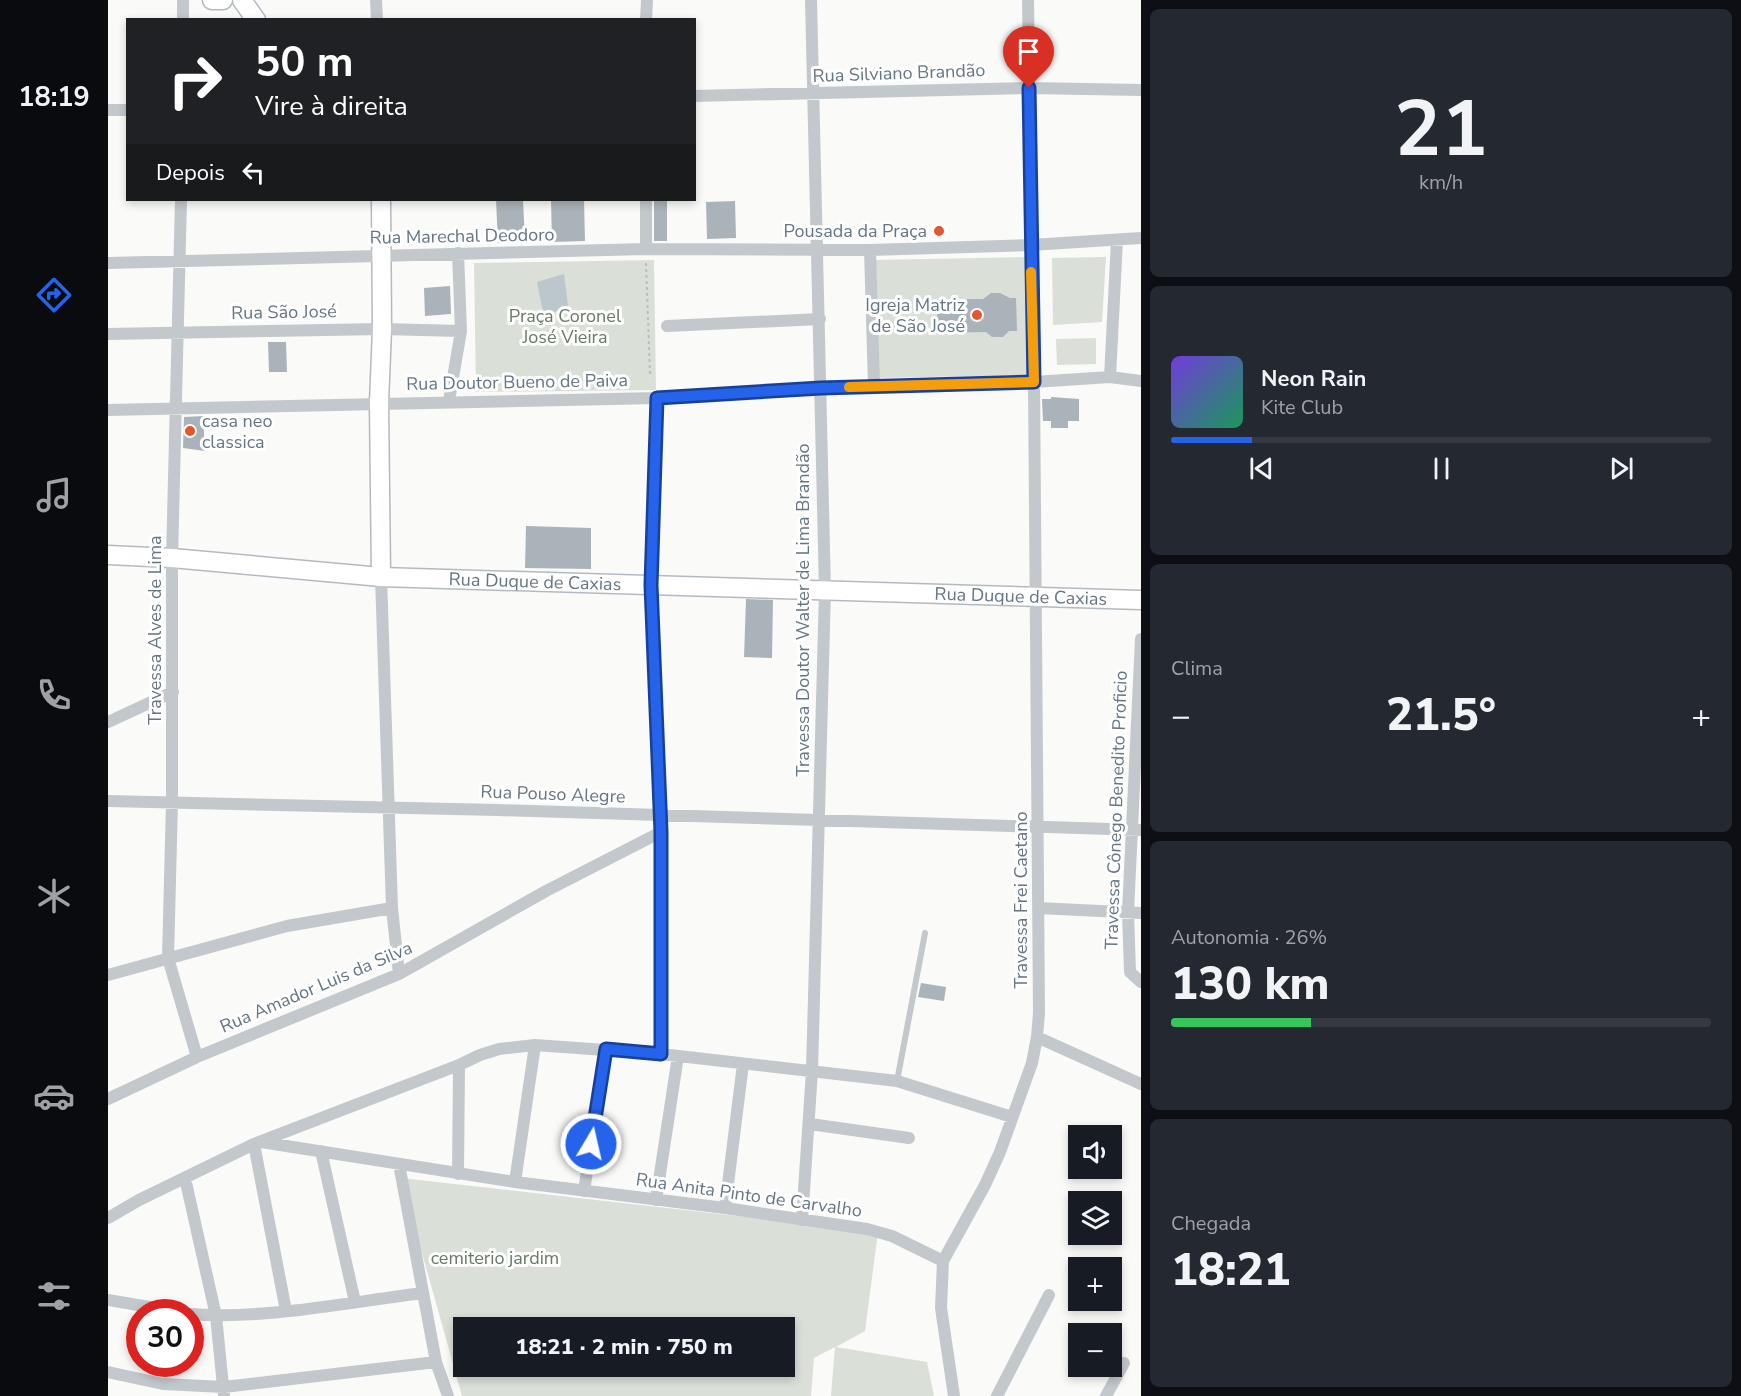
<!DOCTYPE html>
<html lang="pt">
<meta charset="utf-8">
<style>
body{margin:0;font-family:"Nunito Sans",sans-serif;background:#242831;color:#f1f3f6;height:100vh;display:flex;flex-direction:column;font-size:22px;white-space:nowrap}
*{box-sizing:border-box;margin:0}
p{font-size:20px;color:#9ea1a6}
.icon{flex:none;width:33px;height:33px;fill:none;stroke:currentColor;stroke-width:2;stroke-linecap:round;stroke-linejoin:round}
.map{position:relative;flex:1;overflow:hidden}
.side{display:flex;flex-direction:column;gap:9px;padding:9px;background:#0d0f14;width:600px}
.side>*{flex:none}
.hud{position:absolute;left:18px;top:18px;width:570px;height:183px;border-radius:0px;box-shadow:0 3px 9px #0003;background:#202124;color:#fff;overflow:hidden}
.fabs{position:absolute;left:960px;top:1125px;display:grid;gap:12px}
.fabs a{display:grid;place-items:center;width:54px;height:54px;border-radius:0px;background:#171b24;box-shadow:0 3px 9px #0003;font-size:30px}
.speed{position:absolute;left:18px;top:1299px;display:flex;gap:12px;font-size:30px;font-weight:700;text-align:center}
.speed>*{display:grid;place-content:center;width:78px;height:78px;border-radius:50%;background:#171b24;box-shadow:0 3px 9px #0003;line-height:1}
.speed .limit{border:9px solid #d22;background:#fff;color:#111}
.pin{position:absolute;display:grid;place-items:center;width:51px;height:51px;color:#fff;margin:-62px -26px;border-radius:50% 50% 50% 0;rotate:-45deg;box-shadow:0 0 6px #0007}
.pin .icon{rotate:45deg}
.me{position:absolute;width:66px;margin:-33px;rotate:9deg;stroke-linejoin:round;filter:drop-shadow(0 0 4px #0008)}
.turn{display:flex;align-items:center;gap:21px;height:126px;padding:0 30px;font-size:27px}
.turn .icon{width:78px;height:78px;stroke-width:2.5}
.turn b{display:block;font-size:42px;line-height:51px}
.then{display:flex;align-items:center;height:57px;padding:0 30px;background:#0003;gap:12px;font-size:22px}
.big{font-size:45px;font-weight:800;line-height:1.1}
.side .tile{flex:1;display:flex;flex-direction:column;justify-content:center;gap:9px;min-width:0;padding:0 21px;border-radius:9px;background:#242831}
.side .dial{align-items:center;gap:0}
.dial b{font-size:78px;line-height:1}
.song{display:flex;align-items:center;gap:18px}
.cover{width:72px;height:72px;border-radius:9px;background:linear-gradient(135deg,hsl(260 70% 55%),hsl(150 70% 35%))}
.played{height:6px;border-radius:3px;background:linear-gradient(90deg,#2563eb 15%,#363941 15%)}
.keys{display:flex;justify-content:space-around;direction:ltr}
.heat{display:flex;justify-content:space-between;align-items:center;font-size:33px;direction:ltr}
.charge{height:9px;border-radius:4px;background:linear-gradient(90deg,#34c759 26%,#363941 0)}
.trip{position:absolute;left:345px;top:1317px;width:342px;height:60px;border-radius:0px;background:#171b24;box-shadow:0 3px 9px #0003;font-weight:800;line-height:60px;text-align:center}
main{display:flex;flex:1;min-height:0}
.tabs{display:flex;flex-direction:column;width:108px;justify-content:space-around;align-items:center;background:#090b0e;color:#9ea1a6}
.tabs .icon{width:42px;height:42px}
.tabs .current{color:#2563eb}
.tabs b{font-size:27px;color:#f1f3f6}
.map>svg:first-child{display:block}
</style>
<main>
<nav class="tabs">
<b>18:19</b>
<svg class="icon current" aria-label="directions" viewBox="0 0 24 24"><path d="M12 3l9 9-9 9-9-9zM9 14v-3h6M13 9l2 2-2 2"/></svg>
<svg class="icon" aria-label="music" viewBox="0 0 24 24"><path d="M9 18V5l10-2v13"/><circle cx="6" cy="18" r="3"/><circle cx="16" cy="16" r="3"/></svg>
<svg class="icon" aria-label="phone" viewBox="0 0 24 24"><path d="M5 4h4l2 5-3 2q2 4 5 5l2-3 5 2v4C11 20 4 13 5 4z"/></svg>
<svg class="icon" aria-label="climate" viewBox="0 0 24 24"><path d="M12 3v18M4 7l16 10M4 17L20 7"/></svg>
<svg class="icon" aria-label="car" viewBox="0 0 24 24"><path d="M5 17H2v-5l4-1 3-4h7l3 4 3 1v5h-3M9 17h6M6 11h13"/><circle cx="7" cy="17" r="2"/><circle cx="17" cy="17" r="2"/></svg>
<svg class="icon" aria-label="filters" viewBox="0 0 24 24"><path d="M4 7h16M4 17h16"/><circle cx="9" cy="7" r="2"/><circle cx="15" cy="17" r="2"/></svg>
</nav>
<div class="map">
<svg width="1033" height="1396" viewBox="0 0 1033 1396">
<rect width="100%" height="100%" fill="#fafaf8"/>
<!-- green -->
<path fill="#dadfd7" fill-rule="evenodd" d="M918 257 921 375 768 378 765 260Z
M998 257 994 322 945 325 944 258Z
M546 260 548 390 368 392 366 263Z
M988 338V364L949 365 948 339Z
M293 1178 770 1232 757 1331 728 1347 819 1362 826 1396H723L727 1347 706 1358 703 1396H354ZM356 1328H676V1366H356Z"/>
<!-- water -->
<path fill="#bbc7cb" d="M456 274 460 306 436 317 429 282Z"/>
<!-- building -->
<path fill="#aab3b9" d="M388 200H415L417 241 390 243Z
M443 200H476L477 241 444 242Z
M546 200H559V241H546Z
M627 201 628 238 599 239 598 202Z
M342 286 343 314 317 316 316 288Z
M883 293H892L902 298H908L909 331H901L895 337H884L878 332 829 333V299H875Z
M160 342H178L179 372H161Z
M943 397 971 399V421H960V428H943V421H935L934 399H943Z
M95 416 97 451 75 448 76 417Z
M418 526 483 528V569L417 568Z
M638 599 665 600 664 658 636 657Z
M813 983 838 987 836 1001 810 997Z"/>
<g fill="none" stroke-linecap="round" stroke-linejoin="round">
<!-- secondary casing -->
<g stroke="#b3babf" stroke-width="21">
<g id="secondary">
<path d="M104 0H115"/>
<path d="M134 0 148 20"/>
<path d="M273 200 274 329 271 403 273 577"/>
<path id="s1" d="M0 555 64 558 273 577 1033 600"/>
</g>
</g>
<!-- path -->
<path stroke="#bbbfc2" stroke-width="2" stroke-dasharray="3 3" stroke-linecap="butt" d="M538 263 542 374"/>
<!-- lane -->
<path stroke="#c3c8cc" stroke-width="6" d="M789 1081 817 933"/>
<!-- street -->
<path stroke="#c3c8cc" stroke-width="12" d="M268 0 269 20
M75 20V0
M538 20 539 0
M586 96 921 88 1033 90
M0 110H20
M73 200 64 558V802L60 958 89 1057
M538 200V249
M762 250 766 387
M0 263 538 249 762 250 923 245 1033 238
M559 326 712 319
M0 334 274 329 353 331
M1002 377 1009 240
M549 398 543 585 553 832V1054
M341 401 353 331 350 253
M0 410 549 398 713 388 926 382 1002 377 1033 381
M273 577 284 908 291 974
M1033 639 1020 912 1022 972 1033 982
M0 722 65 692
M0 801 389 810 1033 830
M930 908 1033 913
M0 975 179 926 284 908
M929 1037 1033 1084
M0 1099 89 1057 291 974 438 891 553 832
M702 1124 801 1138
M153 1142 407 1182 617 1208 759 1229 784 1236 835 1261
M146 1144 178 1311
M213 1151 247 1302
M291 1164 328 1362 340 1396
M350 1174 351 1065
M77 1178 108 1316 116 1396
M407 1182 427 1045
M476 1191 498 1049
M548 1200 570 1056
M617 1208 635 1064
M0 1218 31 1200 146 1144 351 1065 372 1055 391 1049 427 1045 553 1054 789 1081 904 1117
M694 1220 704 1071 717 590 703 0
M0 1300 71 1312
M82 1314C156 1320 242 1302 315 1293
M0 1372 55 1384 116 1387 328 1362
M846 1396 833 1308 835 1261 877 1185 892 1152 924 1063 929 1037 931 1013 926 382 920 0
M889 1396 941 1295
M998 1396 1016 1363"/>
<!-- secondary -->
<use href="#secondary" stroke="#fff" stroke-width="18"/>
</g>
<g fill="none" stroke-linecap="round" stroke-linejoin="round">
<!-- route casing -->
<g stroke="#184099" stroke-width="15">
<path id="route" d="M483 1144 498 1049 553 1054V832L543 585 549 398 713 388 926 382 921 88"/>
</g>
<!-- route -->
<use href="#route" stroke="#2563eb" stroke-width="10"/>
<!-- slow -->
<path stroke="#f59e0b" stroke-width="10" d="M741 387 926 382 923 272"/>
</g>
<!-- markers -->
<g fill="#e4572e" stroke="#fff" stroke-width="2">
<circle cx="831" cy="231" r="6"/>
<circle cx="869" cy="315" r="6"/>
<circle cx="82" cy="431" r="6"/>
</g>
<g text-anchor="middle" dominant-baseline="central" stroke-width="6" stroke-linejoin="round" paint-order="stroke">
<!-- street labels -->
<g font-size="18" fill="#657683" stroke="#fff">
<text transform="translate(791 73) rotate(-2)">Rua Silviano Brandão</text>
<text transform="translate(354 236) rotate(-1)">Rua Marechal Deodoro</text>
<text transform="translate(176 312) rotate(-1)">Rua São José</text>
<text transform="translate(409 382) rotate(-1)">Rua Doutor Bueno de Paiva</text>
<text stroke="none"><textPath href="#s1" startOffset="428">Rua Duque de Caxias</textPath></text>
<text stroke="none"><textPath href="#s1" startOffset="914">Rua Duque de Caxias</textPath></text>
<text transform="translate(695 610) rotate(-90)">Travessa Doutor Walter de Lima Brandão</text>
<text transform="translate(47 630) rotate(-90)">Travessa Alves de Lima</text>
<text transform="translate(445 794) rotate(2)">Rua Pouso Alegre</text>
<text transform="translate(1008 810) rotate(-88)">Travessa Cônego Benedito Proficio</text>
<text transform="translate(913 900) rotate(-90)">Travessa Frei Caetano</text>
<text transform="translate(208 987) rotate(-23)">Rua Amador Luis da Silva</text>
<text transform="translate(641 1195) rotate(8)">Rua Anita Pinto de Carvalho</text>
</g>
<!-- poi labels -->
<g font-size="18" fill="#657683" stroke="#fff" text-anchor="end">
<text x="819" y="231">Pousada da Praça</text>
<text x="857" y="305">Igreja Matriz<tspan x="857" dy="21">de São José</tspan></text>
<text x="94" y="421" text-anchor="start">casa neo<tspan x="94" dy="21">classica</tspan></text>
</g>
<!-- park labels -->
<g font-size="18" fill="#687a64" stroke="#fff">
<text x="457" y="316">Praça Coronel<tspan x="457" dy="21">José Vieira</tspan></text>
<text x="387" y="1258">cemiterio jardim</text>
</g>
</g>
</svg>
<div class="fabs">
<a><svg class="icon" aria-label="sound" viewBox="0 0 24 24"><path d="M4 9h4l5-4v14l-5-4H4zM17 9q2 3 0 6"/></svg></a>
<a><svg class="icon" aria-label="layers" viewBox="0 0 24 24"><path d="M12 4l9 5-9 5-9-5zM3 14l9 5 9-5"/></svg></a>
<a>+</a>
<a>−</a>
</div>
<div class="speed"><div class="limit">30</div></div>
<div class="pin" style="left:921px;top:88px;background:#d93025"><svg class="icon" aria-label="arrive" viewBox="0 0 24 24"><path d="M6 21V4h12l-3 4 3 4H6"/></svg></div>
<svg class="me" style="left:483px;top:1144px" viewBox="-20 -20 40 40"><circle r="17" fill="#2563eb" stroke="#fff" stroke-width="3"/><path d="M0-11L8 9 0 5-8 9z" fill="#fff"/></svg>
<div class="trip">18:21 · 2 min · 750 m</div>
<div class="hud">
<div class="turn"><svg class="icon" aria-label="right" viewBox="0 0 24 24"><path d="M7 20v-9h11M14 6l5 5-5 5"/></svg><div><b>50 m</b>Vire à direita</div></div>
<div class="then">Depois<svg class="icon" aria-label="left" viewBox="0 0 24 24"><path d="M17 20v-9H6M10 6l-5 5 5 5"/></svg></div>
</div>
</div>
<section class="side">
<div class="tile dial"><b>21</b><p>km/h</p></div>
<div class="tile">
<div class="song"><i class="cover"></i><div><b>Neon Rain</b><p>Kite Club</p></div></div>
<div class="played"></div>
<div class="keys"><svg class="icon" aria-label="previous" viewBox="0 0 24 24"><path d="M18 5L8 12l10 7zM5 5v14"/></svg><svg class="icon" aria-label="pause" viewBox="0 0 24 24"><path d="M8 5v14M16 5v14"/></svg><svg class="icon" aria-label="next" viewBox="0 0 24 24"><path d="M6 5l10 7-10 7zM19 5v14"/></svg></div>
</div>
<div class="tile"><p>Clima</p>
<div class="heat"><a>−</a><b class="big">21.5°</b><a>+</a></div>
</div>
<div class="tile"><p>Autonomia · 26%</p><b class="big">130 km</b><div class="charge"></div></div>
<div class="tile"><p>Chegada</p><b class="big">18:21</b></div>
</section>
</main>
